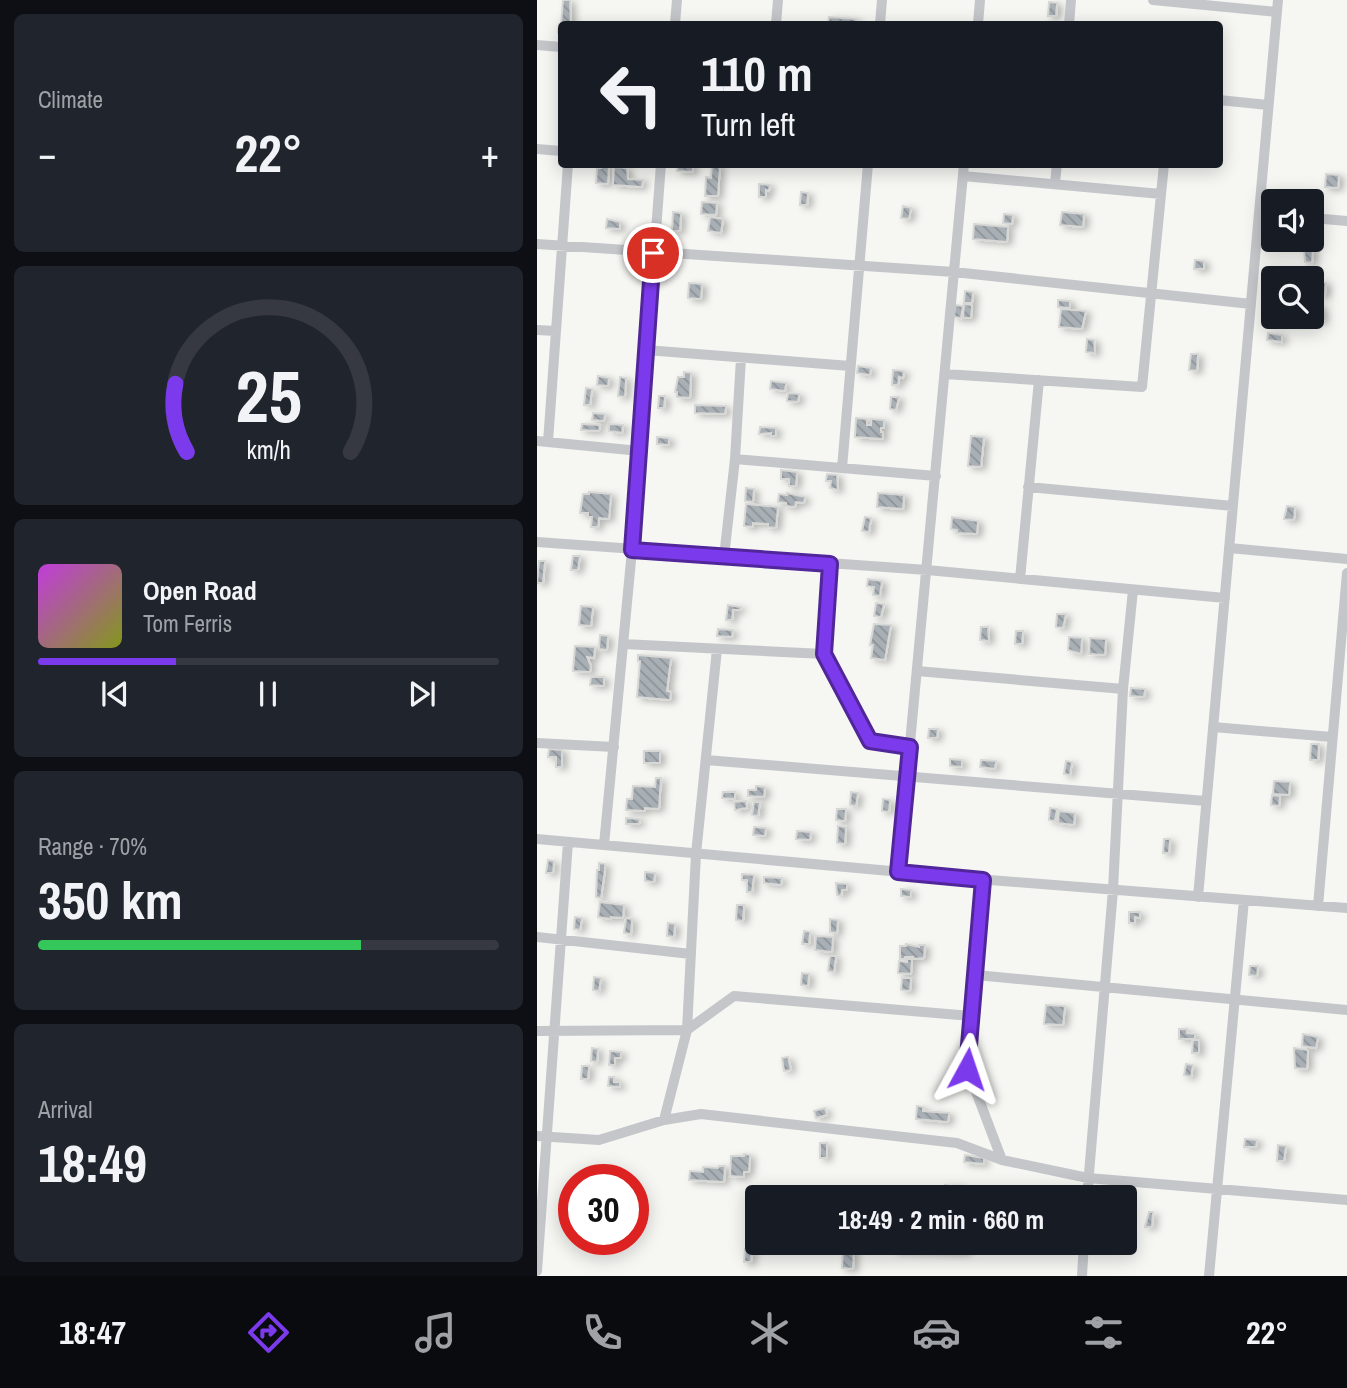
<!DOCTYPE html>
<meta charset="utf-8">
<style>
body{margin:0;font-family:"Archivo Narrow",sans-serif;background:#20242c;color:#f1f3f6;height:100vh;display:flex;flex-direction:column;font-size:26px;white-space:nowrap}
*{box-sizing:border-box;margin:0}
p{font-size:23px;color:#9ea1a6}
.icon{flex:none;width:38px;height:38px;fill:none;stroke:currentColor;stroke-width:2;stroke-linecap:round;stroke-linejoin:round}
.map{position:relative;flex:1;overflow:hidden}
.drawer{display:flex;flex-direction:column;gap:14px;padding:14px;background:#0d0f14;width:537px}
.drawer>*{flex:none}
.hud{position:absolute;left:21px;top:21px;width:665px;height:147px;border-radius:7px;box-shadow:0 4px 18px #0003;background:#171b24;color:#f1f3f6;overflow:hidden}
.fabs{position:absolute;left:724px;top:189px;display:grid;gap:14px}
.fabs a{display:grid;place-items:center;width:63px;height:63px;border-radius:7px;background:#171b24;box-shadow:0 4px 18px #0003;font-size:35px}
.speed{position:absolute;left:21px;top:1164px;display:flex;gap:14px;font-size:35px;font-weight:700;text-align:center}
.speed>*{display:grid;place-content:center;width:91px;height:91px;border-radius:50%;background:#171b24;box-shadow:0 4px 18px #0003;line-height:1}
.speed .limit{border:10px solid #d22;background:#fff;color:#111}
.pin{position:absolute;display:grid;place-items:center;width:60px;height:60px;color:#fff;margin:-30px;border:4px solid #fff;border-radius:50%;box-shadow:0 2px 7px #0007}
.me{position:absolute;width:77px;margin:-38px;rotate:5deg;stroke-linejoin:round;filter:drop-shadow(0 0 5px #0008)}
.turn{display:flex;align-items:center;gap:24px;height:147px;padding:0 28px;font-size:32px}
.turn .icon{width:91px;height:91px;stroke-width:2.5}
.turn b{display:block;font-size:49px;line-height:60px}
.big{font-size:52px;font-weight:800;line-height:1.1}
.drawer .card{flex:1;display:flex;flex-direction:column;justify-content:center;gap:10px;min-width:0;padding:0 24px;border-radius:10px;background:#20242c}
.drawer .dial{align-items:center;gap:0}
.dial svg{height:182px;overflow:visible;fill:none;stroke:#363941;stroke-width:7;stroke-linecap:round;text-anchor:middle}
.dial text{fill:#f1f3f6;stroke:none}
.song{display:flex;align-items:center;gap:21px}
.cover{width:84px;height:84px;border-radius:10px;background:linear-gradient(135deg,hsl(290 70% 55%),hsl(70 70% 35%))}
.played{height:7px;border-radius:4px;background:linear-gradient(90deg,#7c3aed 30%,#363941 30%)}
.keys{display:flex;justify-content:space-around;direction:ltr}
.heat{display:flex;justify-content:space-between;align-items:center;font-size:38px;direction:ltr}
.charge{height:10px;border-radius:5px;background:linear-gradient(90deg,#34c759 70%,#363941 0)}
.trip{position:absolute;left:208px;top:1185px;width:392px;height:70px;border-radius:7px;background:#171b24;box-shadow:0 4px 18px #0003;font-weight:800;line-height:70px;text-align:center}
.dock{display:flex;height:112px;justify-content:space-around;align-items:center;background:#090b0e;color:#9ea1a6}
.dock .icon{width:49px;height:49px}
.dock .selected{color:#7c3aed}
.dock b{font-size:32px;color:#f1f3f6}
main{display:flex;flex:1;min-height:0}
.map>svg:first-child{display:block}
</style>
<main>
<section class="drawer">
<div class="card"><p>Climate</p>
<div class="heat"><a>−</a><b class="big">22°</b><a>+</a></div>
</div>
<div class="card dial"><svg viewBox="0 0 100 80">
<path d="M14 69A42 42 0 1 1 86 69"/>
<path d="M14 69A42 42 0 0 1 9 39" stroke="#7c3aed"/>
<text x="50" y="56" font-size="32" font-weight="700">25</text>
<text x="50" y="72" font-size="11">km/h</text>
</svg></div>
<div class="card">
<div class="song"><i class="cover"></i><div><b>Open Road</b><p>Tom Ferris</p></div></div>
<div class="played"></div>
<div class="keys"><svg class="icon" aria-label="previous" viewBox="0 0 24 24"><path d="M18 5L8 12l10 7zM5 5v14"/></svg><svg class="icon" aria-label="pause" viewBox="0 0 24 24"><path d="M8 5v14M16 5v14"/></svg><svg class="icon" aria-label="next" viewBox="0 0 24 24"><path d="M6 5l10 7-10 7zM19 5v14"/></svg></div>
</div>
<div class="card"><p>Range · 70%</p><b class="big">350 km</b><div class="charge"></div></div>
<div class="card"><p>Arrival</p><b class="big">18:49</b></div>
</section>
<div class="map">
<svg width="810" height="1276" viewBox="0 0 810 1276">
<defs>
<pattern id="building-back-hatch" width="6" height="6" patternUnits="userSpaceOnUse" patternTransform="scale(1.75)"><rect width="6" height="6" fill="#a8afb5"/><path d="M-1 5l2 2M0 0l6 6M5-1l2 2" fill="none" stroke="#8d9399"/></pattern>
<filter id="shadow"><feDropShadow dx="4.5" dy="2.5" stdDeviation="3.5" flood-color="#0004"/></filter>
</defs>
<rect width="100%" height="100%" fill="#f6f6f3"/>
<!-- building -->
<path fill="url(#building-back-hatch)" stroke="#d7d7d5" stroke-width="2" filter="url(#shadow)" d="M26 0H33L34 24H24V32H21L22 24H24Z
M512 2 520 3 519 16H511Z
M292 17 319 19V24H291Z
M64 164H72L71 184 59 183 60 168H64Z
M141 164H156V172L140 171Z
M175 165H183L181 196H168L169 177 174 178Z
M77 167 90 168 91 179 106 180 105 187 76 185Z
M789 174 802 175 801 188 788 187Z
M222 184 233 185 232 191 229 190V197H222Z
M264 192 271 193 270 205H263Z
M165 202 180 203 179 215 164 214Z
M366 206 374 208 372 219 364 218Z
M136 212 144 213 143 231H135Z
M525 212 547 214 546 227 523 225Z
M467 214 476 215 475 224 466 223Z
M173 217 186 219 184 233 171 231Z
M70 219 83 222V229L69 228Z
M437 224 471 227 470 242 436 239Z
M767 247 776 248 775 263 768 262Z
M658 260 667 261V269H657Z
M782 282 789 283 788 295 781 294Z
M152 283 165 284 164 299 151 298Z
M428 291 436 292 435 303H427Z
M521 300 533 301V308L521 307Z
M427 304 435 305 434 318H426Z
M418 305 426 306 424 318 417 317Z
M778 306H784L786 320 777 319Z
M524 309 549 311 545 329 522 327Z
M731 333 745 335V342L730 340Z
M550 339 557 340 558 353 549 352Z
M654 354H661L660 371 652 370Z
M321 366 334 368 333 375 320 373Z
M356 370 367 371 366 378 362 377 361 385H355Z
M147 372 154 373 153 398 140 397V392H138L141 377H147Z
M61 376 72 378 71 386 60 385Z
M83 377 89 378 88 397 81 396Z
M234 381 249 383 248 391 233 389Z
M49 388 55 389 53 405H47Z
M251 393 262 394 261 402 250 401Z
M122 396H128L127 408H121Z
M354 397H362L359 410 353 409Z
M158 405 189 406 188 414 158 413Z
M56 413 68 414 67 421 55 420Z
M319 418 330 419V425H334V419L347 420V428H344V432H346V439L318 437Z
M45 424 63 425 62 431 44 430Z
M72 424 86 425 85 433 72 431Z
M223 427 239 428V436H234V433L222 434Z
M434 436 447 437 444 467 431 466Z
M120 437 132 438V445L120 444Z
M244 470 260 472 259 486H252V479H244Z
M290 474 300 475 301 490 293 488 294 481H289Z
M209 488 217 489 216 502 208 501Z
M52 492 74 494 72 519 62 518 61 527H54L55 517H51V513H43L46 494H52Z
M250 493 268 497 267 503 259 502 258 507 249 506V503L241 502 242 494 250 495Z
M341 493 367 495 366 509 340 507Z
M209 504 241 507 239 528 231 527V524L216 523V527L207 526Z
M750 506 758 507 757 520 747 519Z
M328 517 334 518 332 532 325 531Z
M415 517 441 521 440 534 420 533V530L414 529Z
M36 556H43L41 570H34Z
M2 561H8L6 583H0Z
M331 579 345 581 343 596 336 595 337 587 330 586Z
M339 603 347 604 344 617 337 616Z
M191 605 204 607 203 610H196L195 620H189Z
M44 606 56 607 54 626 42 625Z
M520 614H529L526 628 519 627Z
M337 624 354 625 348 660 334 658 336 645H333Z
M444 627H451L452 641 443 640Z
M181 629 196 630 195 637 180 636Z
M479 631H486L485 644H478Z
M63 635 71 636 70 650 62 649Z
M532 637 545 638 544 654 531 650Z
M553 638 569 639 568 655 552 654Z
M38 646 58 647 57 658 50 657 54 666 53 672 36 671Z
M101 655 134 658 130 691 134 692 133 700 100 697 103 661H101Z
M54 677H67V686L53 685Z
M594 688 608 689 607 697 593 696Z
M392 729H401L400 738H391Z
M774 744H782L781 760H773Z
M12 749 25 750V767H19V757H11Z
M107 751H123V763H107Z
M413 759 425 760V767L413 766Z
M444 760 459 761 458 769 443 767Z
M529 761 535 762 533 775 527 774Z
M119 778H124L122 809 108 808V811L89 810 90 799H95L96 786 118 787Z
M737 781 753 782 752 795 736 794Z
M219 786 228 787 227 797 211 796V790H219Z
M186 792H198V799L185 798Z
M314 792 321 793 319 806 313 805Z
M735 795 743 796 742 806 734 805Z
M346 799 353 800 352 812 345 811Z
M209 801 210 808 198 810 197 802Z
M217 802H223L221 816 215 815Z
M513 808 520 809 518 821 512 820Z
M300 809H309L308 821 299 820Z
M522 811 538 813 537 825 521 823Z
M89 818 103 819 102 824H89Z
M301 826 309 827 308 844 300 843Z
M217 827 229 828 228 836 216 835Z
M260 831 274 832 273 840 259 839Z
M627 839H633L632 853H626Z
M11 860 17 861 16 873H9Z
M62 863 68 864V870L64 898 59 897 60 870H62Z
M108 872 118 873 117 882 108 881Z
M205 874 217 875 215 892H210V880H205Z
M227 877 245 878 244 885 227 883Z
M299 883 310 884V890H305L304 896 300 895Z
M364 889 374 890V897L364 896Z
M63 902 87 905 86 918 74 917V919L61 917Z
M200 905H207L206 921 199 920Z
M592 912H603V918L598 917V923H592Z
M38 917 45 918 43 930 37 929Z
M89 918 95 919 94 934 87 933Z
M293 919 301 920 300 933 293 932Z
M131 923 138 924 137 937 130 936Z
M267 931 273 932 272 944H265Z
M279 936 296 937 295 952 278 950Z
M369 944 382 947V945H388L387 958 375 959 376 957H368V959H363V946H369Z
M293 956H299L297 972 291 971Z
M370 959H375L374 974 361 973 362 961 370 962Z
M713 966H721L720 976 712 975Z
M265 973 272 974 271 986 264 985Z
M57 977 64 978 62 991 56 990Z
M365 978H374L373 991 364 990Z
M509 1005 528 1006 526 1025 507 1024Z
M642 1029H650V1033L658 1034V1039H642Z
M766 1034 781 1037 779 1048 765 1046Z
M656 1040H662V1053H655Z
M55 1048 61 1049 60 1062 54 1061Z
M757 1048 771 1050 770 1069 758 1068Z
M73 1051 84 1052V1058H78V1065H72Z
M251 1057 254 1070 247 1071 245 1058Z
M649 1064 656 1065 654 1077 647 1075Z
M45 1066H52L51 1079H44Z
M72 1077H77V1082H83V1087L71 1086Z
M380 1106 386 1107V1111L412 1113 411 1122 379 1119Z
M288 1108 290 1115 279 1118 277 1111Z
M708 1139 720 1140 719 1147H707Z
M283 1143H290V1158H283Z
M741 1145 749 1146 747 1161H740Z
M207 1154 213 1155 212 1172H207V1177L193 1176 194 1156H207Z
M428 1155 447 1158V1164L427 1162Z
M182 1166H188L187 1182 152 1180 153 1171 166 1172V1167L181 1168Z
M408 1185 414 1186 413 1190H416V1186H423V1197L407 1196Z
M612 1212H616L615 1227H608Z
M356 1242H432V1247L428 1248V1252L357 1250Z
M306 1248 317 1249 316 1269 305 1268Z
M208 1249H215L214 1262H207Z"/>
<g fill="none" stroke-linecap="round" stroke-linejoin="round">
<!-- street -->
<path stroke="#c4c6ca" stroke-width="10" d="M616 0 740 12
M138 24 140 0
M239 24 241 0
M343 24 345 0
M441 24 443 0
M532 24 534 0
M0 45 24 47
M682 100 731 105
M0 149 24 151
M426 176 624 194
M518 183 520 164
M722 215 737 216
M775 218 810 221
M0 244 417 272 714 304
M0 330 18 331
M109 350 313 366
M408 374 605 387 627 164
M0 441 103 451
M11 442 31 164
M198 459 399 476
M305 468 331 164
M491 487 696 506
M0 542 390 570 688 598
M692 548 810 559
M187 557 198 459 204 358
M293 564 287 654 333 741 373 747
M483 579 502 380
M86 644 287 654
M380 671 586 689
M676 727 795 737
M0 743 77 747
M169 760 669 801
M0 839 453 880 810 908
M67 845 95 550 124 164
M361 872 427 164
M446 880 430 1068 465 1160
M661 897 741 0
M781 906 810 573
M0 937 154 954
M439 975 810 1010
M0 1031 150 1030 197 996 434 1016
M127 1120 150 1030 159 854 180 649
M0 1136 62 1140 127 1120 164 1114 420 1143 465 1160 551 1178 810 1200
M550 1197 576 890 586 689 596 590
M0 1271 31 842
M545 1276 547 1242
M672 1276 707 900"/>
</g>
<g fill="none" stroke-linecap="round" stroke-linejoin="round">
<!-- route casing -->
<g stroke="#51269a" stroke-width="18">
<path id="route" d="M116 253 95 550 293 564 287 654 333 741 373 747 361 872 446 880 430 1069"/>
</g>
<!-- route -->
<use href="#route" stroke="#7c3aed" stroke-width="12"/>
</g>
</svg>
<div class="fabs">
<a><svg class="icon" aria-label="sound" viewBox="0 0 24 24"><path d="M4 9h4l5-4v14l-5-4H4zM17 9q2 3 0 6"/></svg></a>
<a><svg class="icon" aria-label="search" viewBox="0 0 24 24"><circle cx="10" cy="10" r="6"/><path d="M15 15l6 6"/></svg></a>
</div>
<div class="speed"><div class="limit">30</div></div>
<div class="pin" style="left:116px;top:253px;background:#d93025"><svg class="icon" aria-label="arrive" viewBox="0 0 24 24"><path d="M6 21V4h12l-3 4 3 4H6"/></svg></div>
<svg class="me" style="left:430px;top:1069px" viewBox="-20 -20 40 40"><path d="M0-17L14 15 0 8-14 15z" fill="#7c3aed" stroke="#fff" stroke-width="4"/></svg>
<div class="trip">18:49 · 2 min · 660 m</div>
<div class="hud">
<div class="turn"><svg class="icon" aria-label="left" viewBox="0 0 24 24"><path d="M17 20v-9H6M10 6l-5 5 5 5"/></svg><div><b>110 m</b>Turn left</div></div>
</div>
</div>
</main>
<nav class="dock">
<b>18:47</b>
<svg class="icon selected" aria-label="directions" viewBox="0 0 24 24"><path d="M12 3l9 9-9 9-9-9zM9 14v-3h6M13 9l2 2-2 2"/></svg>
<svg class="icon" aria-label="music" viewBox="0 0 24 24"><path d="M9 18V5l10-2v13"/><circle cx="6" cy="18" r="3"/><circle cx="16" cy="16" r="3"/></svg>
<svg class="icon" aria-label="phone" viewBox="0 0 24 24"><path d="M5 4h4l2 5-3 2q2 4 5 5l2-3 5 2v4C11 20 4 13 5 4z"/></svg>
<svg class="icon" aria-label="climate" viewBox="0 0 24 24"><path d="M12 3v18M4 7l16 10M4 17L20 7"/></svg>
<svg class="icon" aria-label="car" viewBox="0 0 24 24"><path d="M5 17H2v-5l4-1 3-4h7l3 4 3 1v5h-3M9 17h6M6 11h13"/><circle cx="7" cy="17" r="2"/><circle cx="17" cy="17" r="2"/></svg>
<svg class="icon" aria-label="filters" viewBox="0 0 24 24"><path d="M4 7h16M4 17h16"/><circle cx="9" cy="7" r="2"/><circle cx="15" cy="17" r="2"/></svg>
<b>22°</b>
</nav>
